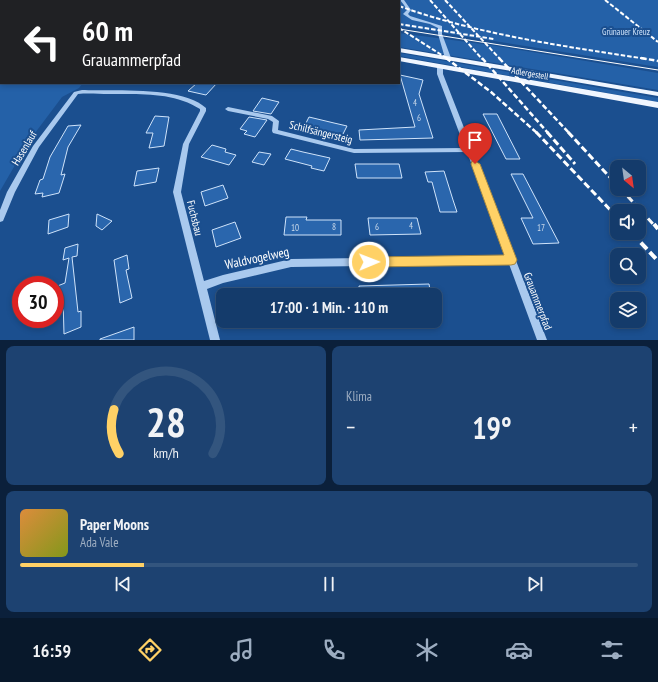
<!DOCTYPE html>
<html lang="de">
<meta charset="utf-8">
<style>
body{margin:0;font-family:"PT Sans Narrow",sans-serif;background:#1d4271;color:#f1f3f6;height:100vh;display:flex;flex-direction:column;font-size:15px;white-space:nowrap}
*{box-sizing:border-box;margin:0}
p{font-size:13px;color:#9dadc1}
.icon{flex:none;width:22px;height:22px;fill:none;stroke:currentColor;stroke-width:2;stroke-linecap:round;stroke-linejoin:round}
.map{position:relative;height:340px;overflow:hidden}
.side{display:flex;flex-direction:column;gap:6px;padding:6px;background:#0b203b;flex:1}
.side>*{flex:none}
.guide{position:absolute;left:0px;top:0px;width:400px;height:84px;box-shadow:0 2px 6px #0003,0 0 0 1px #33557e;background:#202124;color:#fff;overflow:hidden}
.needle{width:26px;rotate:151deg}
.controls{position:absolute;left:610px;top:160px;display:grid;gap:8px}
.controls a{display:grid;place-items:center;width:36px;height:36px;border-radius:8px;background:#143b6b;box-shadow:0 2px 6px #0003,0 0 0 1px #33557e;font-size:20px}
.speed{position:absolute;left:12px;top:276px;display:flex;gap:8px;font-size:20px;font-weight:700;text-align:center}
.speed>*{display:grid;place-content:center;width:52px;height:52px;border-radius:50%;background:#143b6b;box-shadow:0 2px 6px #0003,0 0 0 1px #33557e;line-height:1}
.speed .limit{border:6px solid #d22;background:#fff;color:#111}
.pin{position:absolute;display:grid;place-items:center;width:34px;height:34px;color:#fff;margin:-41px -17px;border-radius:50% 50% 50% 0;rotate:-45deg;box-shadow:0 0 4px #0007}
.pin .icon{rotate:45deg}
.me{position:absolute;width:44px;margin:-22px;rotate:89deg;stroke-linejoin:round;filter:drop-shadow(0 0 3px #0008)}
.turn{display:flex;align-items:center;gap:14px;height:84px;padding:0 16px;font-size:18px}
.turn .icon{width:52px;height:52px;stroke-width:2.5}
.turn b{display:block;font-size:28px;line-height:34px}
.big{font-size:30px;font-weight:800;line-height:1.1}
.side .tile{flex:1;display:flex;flex-direction:column;justify-content:center;gap:6px;min-width:0;padding:0 14px;border-radius:8px;background:#1d4271}
.side .dial{align-items:center;gap:0}
.dial svg{height:104px;overflow:visible;fill:none;stroke:#33557e;stroke-width:7;stroke-linecap:round;text-anchor:middle}
.dial text{fill:#f1f3f6;stroke:none}
.song{display:flex;align-items:center;gap:12px}
.cover{width:48px;height:48px;border-radius:6px;background:linear-gradient(135deg,hsl(30 70% 55%),hsl(70 70% 35%))}
.played{height:4px;border-radius:2px;background:linear-gradient(90deg,#ffd166 20%,#33557e 20%)}
.keys{display:flex;justify-content:space-around;direction:ltr}
.heat{display:flex;justify-content:space-between;align-items:center;font-size:22px;direction:ltr}
.side .tiles{flex:1;display:grid;gap:6px;grid-template-columns:1fr 1fr}
.tile:last-child{grid-column:span 2}
.trip{position:absolute;left:216px;top:288px;width:226px;height:40px;border-radius:8px;background:#143b6b;box-shadow:0 2px 6px #0003,0 0 0 1px #33557e;font-weight:800;line-height:40px;text-align:center}
.dock{display:flex;height:64px;justify-content:space-around;align-items:center;background:#08182b;color:#9dadc1}
.dock .icon{width:28px;height:28px}
.dock .selected{color:#ffd166}
.dock b{font-size:18px;color:#f1f3f6}
.map>svg:first-child{display:block}
</style>
<div class="map">
<svg width="658" height="340" viewBox="0 0 658 340">
<rect width="100%" height="100%" fill="#1b4f8f"/>
<!-- green -->
<path fill="#2461a8" d="M258 0H658V67L399 26V1Z
M0 1 1 83H83L79 88 62 97 29 141 0 191Z
M399 33 490 45 658 73V90L399 47Z
M399 53 658 98V102L399 56Z"/>
<!-- building -->
<path fill="#2a66ad" stroke="#cfe3fa" d="M400 75 423 80 419 94 433 138 360 140 359 130 415 127Z
M197 83H217L206 95 188 91Z
M262 98 279 102 271 114 253 111Z
M483 114H497L520 159H506Z
M155 116 169 117 164 146 149 148 153 133H146Z
M249 117 267 120 255 137 244 134 247 131 240 129Z
M309 117 334 123 347 126 342 136 304 127Z
M81 125 68 147 61 175 65 174 59 193 42 197 43 193 35 194 40 180 43 179 50 157 68 126Z
M212 145 226 149 225 152 236 155 229 165 201 157Z
M291 149 303 152 330 158 324 171 311 168 312 166 285 159Z
M259 152 271 154 264 165 252 162Z
M355 164H399L402 178H357Z
M159 168 156 182 134 186 137 171Z
M444 171 453 200 457 212H440L432 182H428L425 172Z
M511 174H523L559 243 533 244 521 218H533Z
M223 185 228 198 205 206 201 192Z
M69 214 68 227 48 234 49 220Z
M97 214 112 221 102 230 96 226Z
M286 217H307L306 220H341V235H284Z
M368 218H417L421 234 370 235Z
M235 222 241 238 216 247 212 230Z
M78 244 77 256 72 257 78 312 81 311V327L64 334 63 298 55 301V287L65 283 69 258 63 260 65 248Z
M127 255 129 269 126 270 132 298 120 303 114 260Z
M429 284 431 295H359V286Z
M134 327V340H100V339Z"/>
<g fill="none" stroke-linecap="round" stroke-linejoin="round">
<!-- minor -->
<path fill="#a9c9ee" fill-rule="evenodd" d="M400 0H404L411 10 408 14 410 16 442 26V34L451 58 450 59 445 58 438 34V28L430 24 412 20 403 14 407 10 404 5Z
M440 65 443 67V74L547 340H537L509 264 291 267 223 283 207 289 220 340H210L173 192 183 144 200 111V109C174 92 139 94 109 94 99 94 88 93 78 94L39 147 15 192 3 221 0 222V210L7 192 33 146 74 92 82 90C112 91 184 86 206 108V111L189 144 181 192 204 281 223 275 291 259 506 256 467 152 354 153 273 133 272 131 273 122 268 119 228 111 225 109 228 107 272 116 279 121 278 130 354 149 465 148 437 74V67Z"/>
<!-- major -->
<path fill="#f0f6ff" fill-rule="evenodd" d="M56 0H67L68 1H57Z
M105 0H115L116 1H106Z
M399 48 658 92V96L399 52Z
M399 57 658 102V108L399 61Z"/>
<!-- tram -->
<path stroke="#fff" stroke-width="1" d="M182 0 192 1
M231 0 236 1
M246 0 251 1
M399 29 658 70"/>
<!-- rail-far3 -->
<path stroke="#fff" stroke-width="2" stroke-dasharray="4.5 2" stroke-linecap="butt" d="M260 0 265 1
M346 0 348 1
M382 0 385 1
M430 0 482 59
M445 0 500 59
M605 0 658 42
M399 6C480 35 563 46 647 59
M399 24 494 39
M399 28 448 59"/>
<!-- rail-far2 -->
<path stroke="#fff" stroke-width="2.5" stroke-dasharray="5.5 2.5" stroke-linecap="butt" d="M446 58 491 92 537 133
M482 58 548 133
M499 58 569 133
M641 58 658 61"/>
<!-- rail-far1 -->
<path stroke="#fff" stroke-width="3" stroke-dasharray="7 3" stroke-linecap="butt" d="M536 132 617 217
M547 132 575 164
M568 132 617 185
M621 189 654 225"/>
<!-- rail -->
<path stroke="#fff" stroke-width="4" stroke-dasharray="9 4" stroke-linecap="butt" d="M654 224 658 229
M632 233 658 261"/>
</g>
<!-- route -->
<path fill="#ffd166" stroke="#a68842" d="M472 161H475L480 164 517 260 515 264 511 265 369 267 365 266 364 262 365 258 369 257 504 255 471 164Z"/>
<g text-anchor="middle" dominant-baseline="central" stroke-width="4" stroke-linejoin="round" paint-order="stroke">
<!-- far-park labels -->
<g font-size="9" fill="#cfe3fa" stroke="#1b4f8f">
<text x="626" y="31">Grünauer Kreuz</text>
</g>
<!-- far-street labels -->
<g font-size="9" fill="#fff" stroke="#1b4f8f">
<text transform="translate(530 73) rotate(10)">Adlergestell</text>
</g>
<!-- number labels -->
<g font-size="9" fill="#cad9ea">
<text x="415" y="102">4</text>
<text x="419" y="117">6</text>
<text x="411" y="225">4</text>
<text x="334" y="226">8</text>
<text x="377" y="226">6</text>
<text x="295" y="227">10</text>
<text x="541" y="227">17</text>
</g>
<!-- street labels -->
<g font-size="11" fill="#fff" stroke="#1b4f8f">
<text transform="translate(321 132) rotate(14)">Schilfsängersteig</text>
<text transform="translate(24 148) rotate(-59)">Hasenlauf</text>
<text transform="translate(195 218) rotate(76)">Fuchsbau</text>
<text transform="translate(538 301) rotate(69)">Grauammerpfad</text>
</g>
<!-- near-street labels -->
<g font-size="13" fill="#fff" stroke="#1b4f8f">
<text transform="translate(257 258) rotate(-12)">Waldvogelweg</text>
</g>
</g>
</svg>
<div class="controls">
<a><svg class="needle" viewBox="-14 -14 28 28"><path d="M0-13l5 13h-10z" fill="#e53935"/><path d="M0 13l5-13h-10z" fill="#9dadc1"/></svg></a>
<a><svg class="icon" aria-label="sound" viewBox="0 0 24 24"><path d="M4 9h4l5-4v14l-5-4H4zM17 9q2 3 0 6"/></svg></a>
<a><svg class="icon" aria-label="search" viewBox="0 0 24 24"><circle cx="10" cy="10" r="6"/><path d="M15 15l6 6"/></svg></a>
<a><svg class="icon" aria-label="layers" viewBox="0 0 24 24"><path d="M12 4l9 5-9 5-9-5zM3 14l9 5 9-5"/></svg></a>
</div>
<div class="speed"><div class="limit">30</div></div>
<div class="pin" style="left:475px;top:164px;background:#d93025"><svg class="icon" aria-label="arrive" viewBox="0 0 24 24"><path d="M6 21V4h12l-3 4 3 4H6"/></svg></div>
<svg class="me" style="left:369px;top:262px" viewBox="-20 -20 40 40"><circle r="17" fill="#ffd166" stroke="#fff" stroke-width="3"/><path d="M0-11L8 9 0 5-8 9z" fill="#fff"/></svg>
<div class="trip">17:00 · 1 Min. · 110 m</div>
<div class="guide">
<div class="turn"><svg class="icon" aria-label="left" viewBox="0 0 24 24"><path d="M17 20v-9H6M10 6l-5 5 5 5"/></svg><div><b>60 m</b>Grauammerpfad</div></div>
</div>
</div>
<section class="side">
<div class="tiles">
<div class="tile dial"><svg viewBox="0 0 100 80">
<path d="M14 69A42 42 0 1 1 86 69"/>
<path d="M14 69A42 42 0 0 1 10 35" stroke="#ffd166"/>
<text x="50" y="56" font-size="32" font-weight="700">28</text>
<text x="50" y="72" font-size="11">km/h</text>
</svg></div>
<div class="tile"><p>Klima</p>
<div class="heat"><a>−</a><b class="big">19°</b><a>+</a></div>
</div>
<div class="tile">
<div class="song"><i class="cover"></i><div><b>Paper Moons</b><p>Ada Vale</p></div></div>
<div class="played"></div>
<div class="keys"><svg class="icon" aria-label="previous" viewBox="0 0 24 24"><path d="M18 5L8 12l10 7zM5 5v14"/></svg><svg class="icon" aria-label="pause" viewBox="0 0 24 24"><path d="M8 5v14M16 5v14"/></svg><svg class="icon" aria-label="next" viewBox="0 0 24 24"><path d="M6 5l10 7-10 7zM19 5v14"/></svg></div>
</div>
</div>
</section>
<nav class="dock">
<b>16:59</b>
<svg class="icon selected" aria-label="directions" viewBox="0 0 24 24"><path d="M12 3l9 9-9 9-9-9zM9 14v-3h6M13 9l2 2-2 2"/></svg>
<svg class="icon" aria-label="music" viewBox="0 0 24 24"><path d="M9 18V5l10-2v13"/><circle cx="6" cy="18" r="3"/><circle cx="16" cy="16" r="3"/></svg>
<svg class="icon" aria-label="phone" viewBox="0 0 24 24"><path d="M5 4h4l2 5-3 2q2 4 5 5l2-3 5 2v4C11 20 4 13 5 4z"/></svg>
<svg class="icon" aria-label="climate" viewBox="0 0 24 24"><path d="M12 3v18M4 7l16 10M4 17L20 7"/></svg>
<svg class="icon" aria-label="car" viewBox="0 0 24 24"><path d="M5 17H2v-5l4-1 3-4h7l3 4 3 1v5h-3M9 17h6M6 11h13"/><circle cx="7" cy="17" r="2"/><circle cx="17" cy="17" r="2"/></svg>
<svg class="icon" aria-label="filters" viewBox="0 0 24 24"><path d="M4 7h16M4 17h16"/><circle cx="9" cy="7" r="2"/><circle cx="15" cy="17" r="2"/></svg>
</nav>
